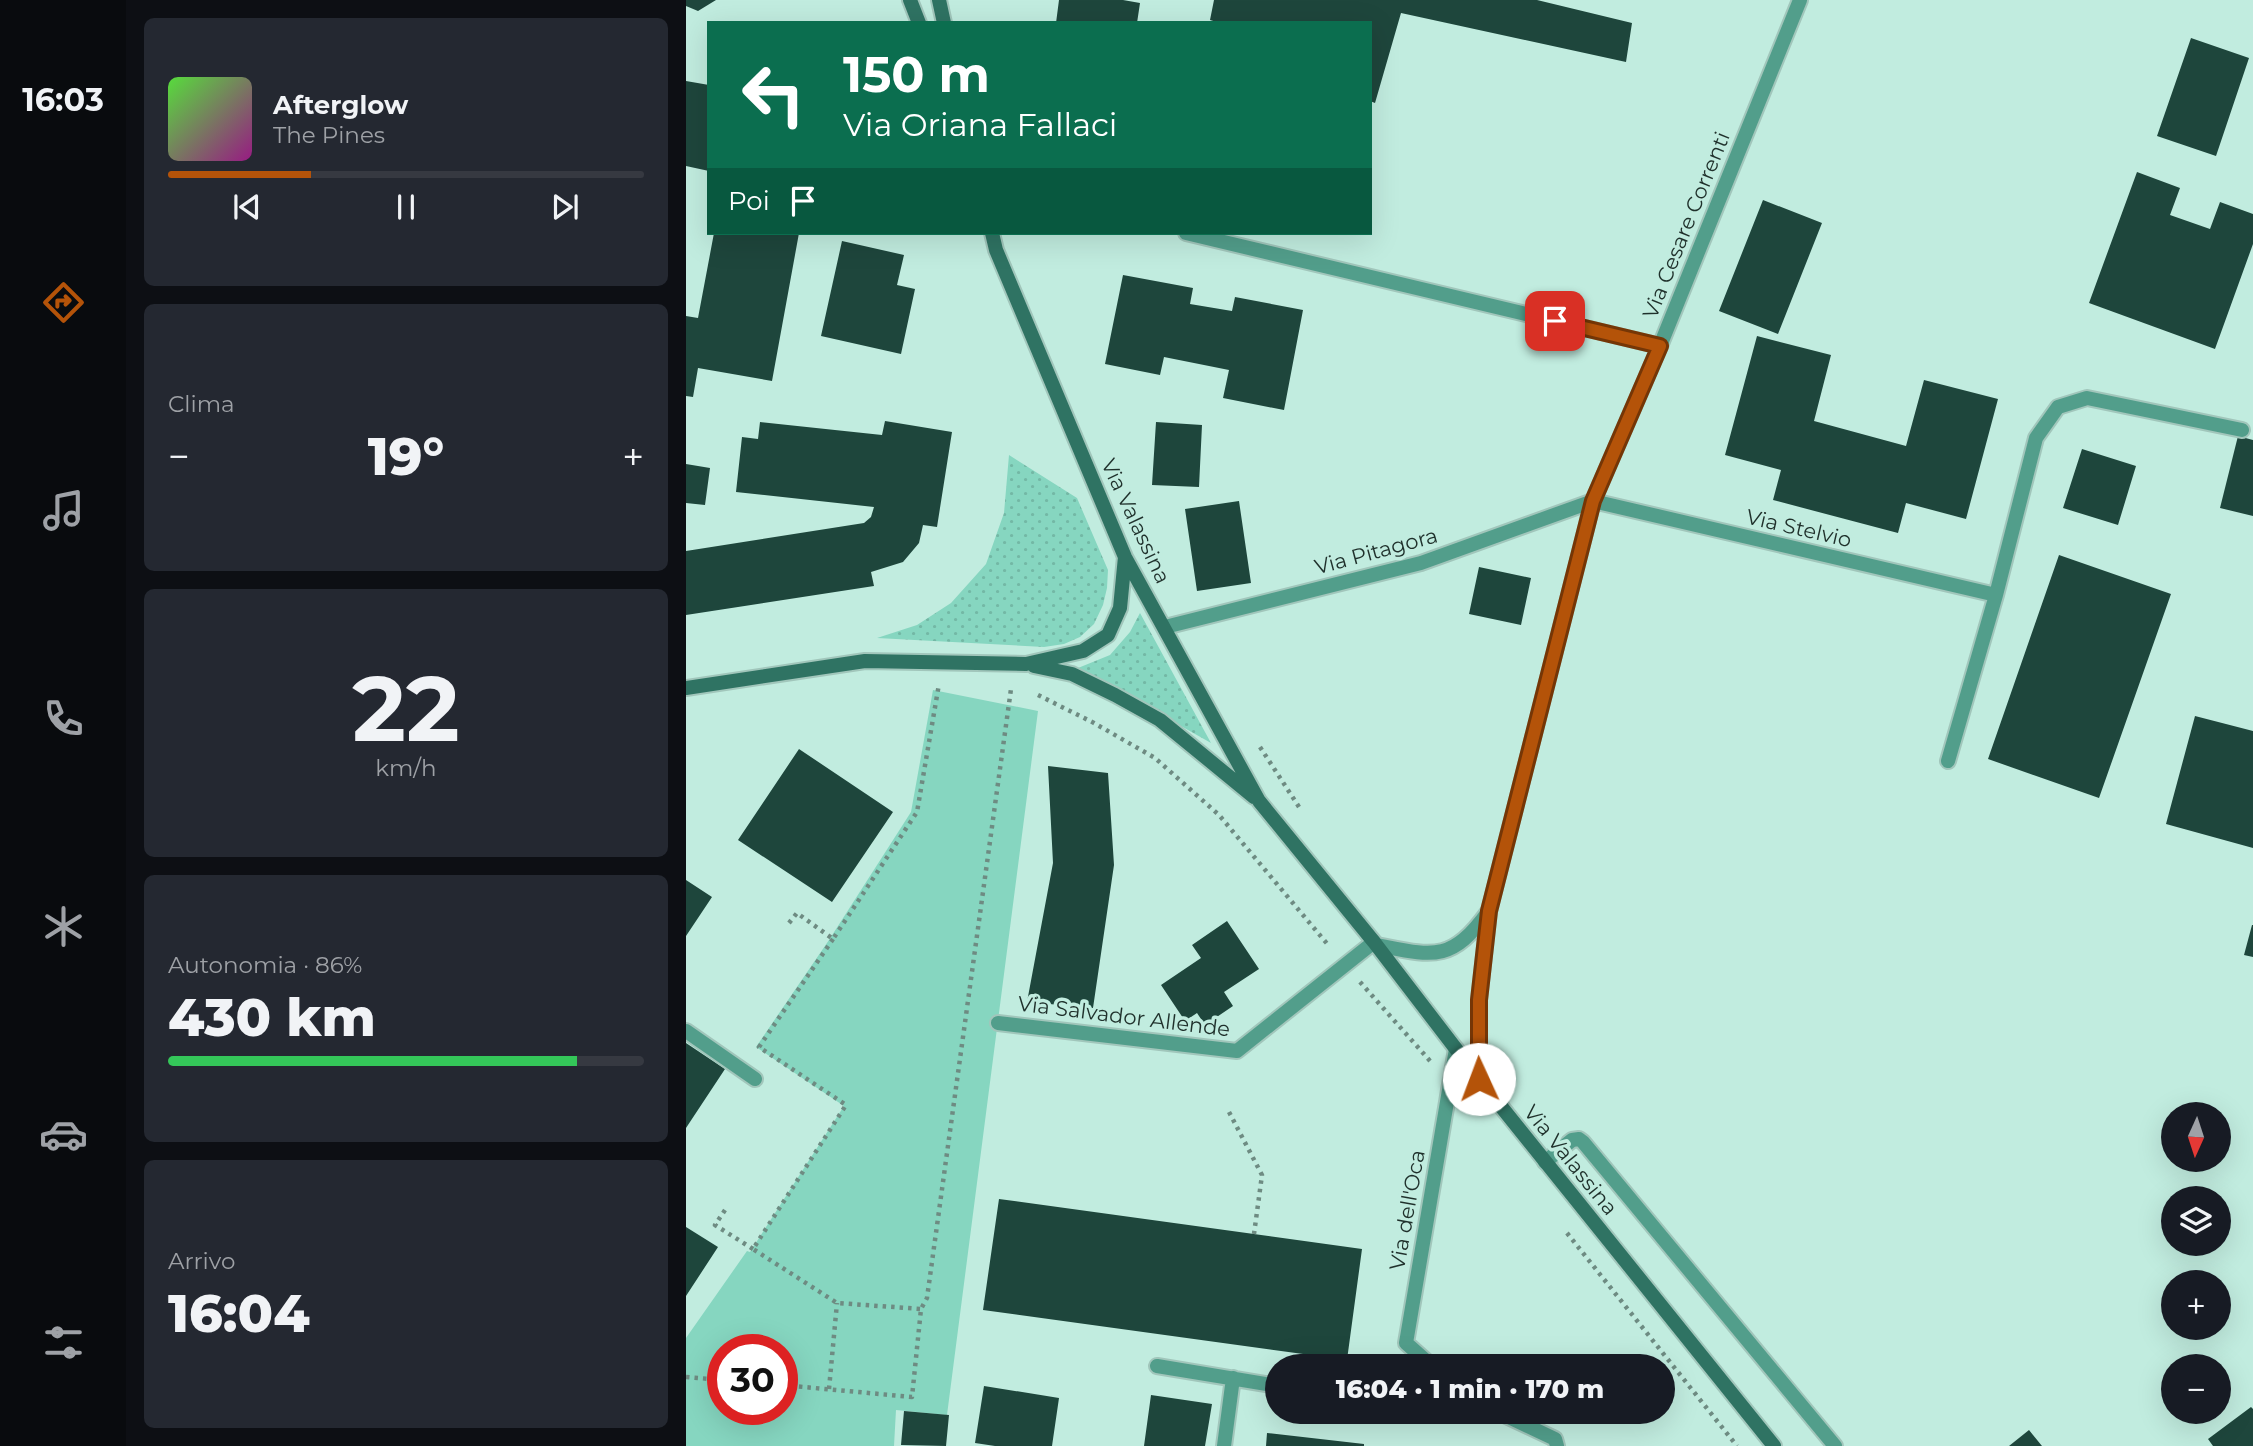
<!DOCTYPE html>
<html lang="it">
<meta charset="utf-8">
<style>
body{margin:0;font-family:Montserrat,sans-serif;background:#242831;color:#f1f3f6;height:100vh;display:flex;flex-direction:column;font-size:26px;white-space:nowrap}
*{box-sizing:border-box;margin:0}
p{font-size:23px;color:#9ea1a6}
.icon{flex:none;width:38px;height:38px;fill:none;stroke:currentColor;stroke-width:2;stroke-linecap:round;stroke-linejoin:round}
.map{position:relative;flex:1;overflow:hidden}
.sheet{display:flex;flex-direction:column;gap:18px;padding:18px;background:#0d0f14;width:560px}
.sheet>*{flex:none}
.top-card{position:absolute;left:21px;top:21px;width:665px;height:214px;border-radius:0px;box-shadow:0 7px 28px #0002;background:#0b6e4f;color:#fff;overflow:hidden}
.needle{width:46px;rotate:183deg}
.buttons{position:absolute;left:1475px;top:1102px;display:grid;gap:14px}
.buttons a{display:grid;place-items:center;width:70px;height:70px;border-radius:50%;background:#171b24;box-shadow:0 7px 28px #0002;font-size:35px}
.speed{position:absolute;left:21px;top:1334px;display:flex;gap:14px;font-size:35px;font-weight:700;text-align:center}
.speed>*{display:grid;place-content:center;width:91px;height:91px;border-radius:50%;background:#171b24;box-shadow:0 7px 28px #0002;line-height:1}
.speed .limit{border:10px solid #d22;background:#fff;color:#111}
.pin{position:absolute;display:grid;place-items:center;width:60px;height:60px;color:#fff;margin:-30px;border-radius:14px;box-shadow:0 4px 10px #0006}
.me{position:absolute;width:77px;margin:-38px;rotate:358deg;stroke-linejoin:round;filter:drop-shadow(0 0 5px #0008)}
.turn{display:flex;align-items:center;gap:24px;height:147px;padding:0 21px;font-size:32px}
.turn .icon{width:91px;height:91px;stroke-width:2.5}
.turn b{display:block;font-size:49px;line-height:60px}
.then{display:flex;align-items:center;height:66px;padding:0 21px;background:#0003;gap:14px;font-size:26px}
.big{font-size:52px;font-weight:800;line-height:1.1}
.sheet .widget{flex:1;display:flex;flex-direction:column;justify-content:center;gap:10px;min-width:0;padding:0 24px;border-radius:10px;background:#242831}
.sheet .dial{align-items:center;gap:0}
.dial b{font-size:91px;line-height:1}
.song{display:flex;align-items:center;gap:21px}
.cover{width:84px;height:84px;border-radius:10px;background:linear-gradient(135deg,hsl(110 70% 55%),hsl(310 70% 35%))}
.played{height:7px;border-radius:4px;background:linear-gradient(90deg,#b45309 30%,#363941 30%)}
.keys{display:flex;justify-content:space-around;direction:ltr}
.heat{display:flex;justify-content:space-between;align-items:center;font-size:38px;direction:ltr}
.charge{height:10px;border-radius:5px;background:linear-gradient(90deg,#34c759 86%,#363941 0)}
.trip{position:absolute;left:579px;top:1354px;width:410px;height:70px;border-radius:35px;background:#171b24;box-shadow:0 7px 28px #0002;font-weight:800;line-height:70px;text-align:center}
main{display:flex;flex:1;min-height:0}
.tabs{display:flex;flex-direction:column;width:126px;justify-content:space-around;align-items:center;background:#090b0e;color:#9ea1a6}
.tabs .icon{width:49px;height:49px}
.tabs .active{color:#b45309}
.tabs b{font-size:32px;color:#f1f3f6}
.map>svg:first-child{display:block}
</style>
<main>
<nav class="tabs">
<b>16:03</b>
<svg class="icon active" aria-label="directions" viewBox="0 0 24 24"><path d="M12 3l9 9-9 9-9-9zM9 14v-3h6M13 9l2 2-2 2"/></svg>
<svg class="icon" aria-label="music" viewBox="0 0 24 24"><path d="M9 18V5l10-2v13"/><circle cx="6" cy="18" r="3"/><circle cx="16" cy="16" r="3"/></svg>
<svg class="icon" aria-label="phone" viewBox="0 0 24 24"><path d="M5 4h4l2 5-3 2q2 4 5 5l2-3 5 2v4C11 20 4 13 5 4z"/></svg>
<svg class="icon" aria-label="climate" viewBox="0 0 24 24"><path d="M12 3v18M4 7l16 10M4 17L20 7"/></svg>
<svg class="icon" aria-label="car" viewBox="0 0 24 24"><path d="M5 17H2v-5l4-1 3-4h7l3 4 3 1v5h-3M9 17h6M6 11h13"/><circle cx="7" cy="17" r="2"/><circle cx="17" cy="17" r="2"/></svg>
<svg class="icon" aria-label="filters" viewBox="0 0 24 24"><path d="M4 7h16M4 17h16"/><circle cx="9" cy="7" r="2"/><circle cx="15" cy="17" r="2"/></svg>
</nav>
<section class="sheet">
<div class="widget">
<div class="song"><i class="cover"></i><div><b>Afterglow</b><p>The Pines</p></div></div>
<div class="played"></div>
<div class="keys"><svg class="icon" aria-label="previous" viewBox="0 0 24 24"><path d="M18 5L8 12l10 7zM5 5v14"/></svg><svg class="icon" aria-label="pause" viewBox="0 0 24 24"><path d="M8 5v14M16 5v14"/></svg><svg class="icon" aria-label="next" viewBox="0 0 24 24"><path d="M6 5l10 7-10 7zM19 5v14"/></svg></div>
</div>
<div class="widget"><p>Clima</p>
<div class="heat"><a>−</a><b class="big">19°</b><a>+</a></div>
</div>
<div class="widget dial"><b>22</b><p>km/h</p></div>
<div class="widget"><p>Autonomia · 86%</p><b class="big">430 km</b><div class="charge"></div></div>
<div class="widget"><p>Arrivo</p><b class="big">16:04</b></div>
</section>
<div class="map">
<svg width="1567" height="1446" viewBox="0 0 1567 1446">
<defs>
<pattern id="grass-dots" width="8" height="8" patternUnits="userSpaceOnUse" patternTransform="scale(1.75)"><rect width="8" height="8" fill="#86d6c0"/><path d="M2 2h.1M6 6h.1" fill="none" stroke="#73b8a5" stroke-width="1.8" stroke-linecap="round"/></pattern>
</defs>
<rect width="100%" height="100%" fill="#c1ecdf"/>
<!-- grass -->
<path fill="url(#grass-dots)" d="M323 455 391 498 422 570 421 588 417 605 408 624 394 637 378 644 358 647 191 638 231 625 265 603 300 564 318 513Z
M454 613 525 743 392 668 424 655 444 632Z"/>
<!-- green -->
<path fill="#86d6c0" fill-rule="evenodd" d="M247 690 352 711 261 1415 210 1410 208 1446H0V1338L61 1251 64 1252 158 1106 70 1047 143 940 225 812ZM37 1349H96V1409H37Z"/>
<!-- building -->
<path fill="#1e463c" d="M0 0H30L12 11 0 6Z
M373 0H437L454 3 451 23H370Z
M528 0H851L946 23 940 62 715 13 689 103 684 101V23H534L524 20Z
M1505 38 1563 58 1530 156 1471 136Z
M0 81 23 85V171L0 166Z
M1451 172 1494 188 1484 215 1524 229 1534 202 1567 214V244L1529 349 1403 303Z
M1077 200 1136 223 1092 334 1033 311Z
M28 233H113L86 381 12 368 7 397 0 396V316L12 318Z
M156 241 218 255 211 285 229 289 215 354 135 336Z
M437 275 507 288 504 304 546 311 549 297 617 310 598 410 537 398 543 370 478 357 474 375 419 364Z
M1071 336 1145 355 1128 421 1220 446 1238 380 1312 399 1280 519 1220 503 1212 533 1087 500 1095 470 1039 455Z
M199 421 266 432 251 527 237 525 233 543 217 562 185 572 188 586 0 615V551L178 523 185 517 188 507 50 492 56 437 72 439 74 422 196 435Z
M470 422 516 425 513 487 466 485Z
M1552 436 1567 440V516L1534 508Z
M1396 449 1450 466 1432 525 1377 508Z
M0 464 24 468 19 505 0 503Z
M553 501 565 583 511 591 499 509Z
M1373 555 1485 594 1413 798 1302 759Z
M793 567 845 578 835 625 783 614Z
M1509 716 1567 731V848L1480 824Z
M113 749 207 812 146 902 52 840Z
M362 766 422 773 428 865 407 1008 341 1002 367 863Z
M0 880 26 897 0 936Z
M541 921 573 969 538 992 547 1006 519 1025 511 1013 499 1021 475 985 515 958 506 945Z
M1566 925H1567V957L1558 955Z
M0 1043 39 1069 0 1128Z
M313 1199 676 1249 661 1360 297 1310Z
M0 1227 32 1247 0 1296Z
M298 1386 373 1398 366 1446H309L289 1443Z
M465 1395 526 1404 519 1446H458Z
M1565 1407 1567 1409V1446H1527L1522 1439Z
M218 1411 263 1415 260 1446 215 1445Z
M1343 1430 1356 1446H1323Z
M581 1433 678 1444V1446H580Z"/>
<g fill="none" stroke-linecap="round" stroke-linejoin="round">
<!-- service casing -->
<g stroke="#a1c6bb" stroke-width="18">
<path id="service" d="M859 1162 886 1140 893 1139 897 1142 1149 1446"/>
</g>
<!-- minor casing -->
<g stroke="#a1c6bb" stroke-width="18">
<path id="minor" d="M500 233 974 346
M479 627 735 563 907 501 1310 595
M1262 761 1310 595 1350 438 1372 407 1401 398 1556 430
M691 945C747 956 765 963 802 912
M312 1023 551 1051 688 942
M0 1031 69 1079
M793 1079V1000L803 911 907 501 974 346 1114 0
M471 1366 592 1386
M747 1367 720 1343 770 1049
M812 1412 869 1439 871 1446
M538 1446 547 1378"/>
</g>
<!-- secondary casing -->
<g stroke="#a1c6bb" stroke-width="18">
<path id="secondary" d="M224 0 233 23
M253 0 258 23
M306 233 310 250 439 557 573 801 688 942 793 1079 1088 1446
M348 666 386 674 429 695 474 720 568 797
M0 688 179 661 340 664 397 651 422 635 434 608 439 557"/>
</g>
<!-- path -->
<path stroke="#6e8b82" stroke-width="4.5" stroke-dasharray="3.5 5" stroke-linecap="butt" d="M352 695 408 723 469 758 533 815 643 946
M574 747 615 810
M103 923 111 913 147 939 231 812 253 684
M147 939 73 1047 160 1105 67 1249 151 1303 235 1309
M674 982 745 1062
M543 1112 576 1175 568 1234
M39 1210 29 1225 67 1249
M881 1233 1051 1446
M0 1377 37 1380
M96 1385 226 1397 235 1309 241 1298 325 689
M143 1389 151 1303"/>
<!-- service -->
<use href="#service" stroke="#529e8b" stroke-width="14"/>
<!-- minor -->
<use href="#minor" stroke="#529e8b" stroke-width="14"/>
<!-- secondary -->
<use href="#secondary" stroke="#2f7363" stroke-width="14"/>
</g>
<g fill="none" stroke-linecap="round" stroke-linejoin="round">
<!-- route casing -->
<g stroke="#753606" stroke-width="18">
<path id="route" d="M793 1079V1000L803 911 907 501 974 346 869 321"/>
</g>
<!-- route -->
<use href="#route" stroke="#b45309" stroke-width="12"/>
</g>
<g text-anchor="middle" dominant-baseline="central" stroke-width="7" stroke-linejoin="round" paint-order="stroke">
<!-- street labels -->
<g font-size="21" fill="#1f302b" stroke="#c1ecdf">
<text transform="translate(1000 225) rotate(-68)">Via Cesare Correnti</text>
<text transform="translate(450 521) rotate(65)">Via Valassina</text>
<text transform="translate(1113 528) rotate(13)">Via Stelvio</text>
<text transform="translate(690 551) rotate(-15)">Via Pitagora</text>
<text transform="translate(438 1016) rotate(7)">Via Salvador Allende</text>
<text transform="translate(885 1160) rotate(51)">Via Valassina</text>
<text transform="translate(721 1210) rotate(-80)">Via dell'Oca</text>
</g>
</g>
</svg>
<div class="buttons">
<a><svg class="needle" viewBox="-14 -14 28 28"><path d="M0-13l5 13h-10z" fill="#e53935"/><path d="M0 13l5-13h-10z" fill="#9ea1a6"/></svg></a>
<a><svg class="icon" aria-label="layers" viewBox="0 0 24 24"><path d="M12 4l9 5-9 5-9-5zM3 14l9 5 9-5"/></svg></a>
<a>+</a>
<a>−</a>
</div>
<div class="speed"><div class="limit">30</div></div>
<div class="pin" style="left:869px;top:321px;background:#d93025"><svg class="icon" aria-label="arrive" viewBox="0 0 24 24"><path d="M6 21V4h12l-3 4 3 4H6"/></svg></div>
<svg class="me" style="left:793px;top:1079px" viewBox="-20 -20 40 40"><circle r="19" fill="#fff"/><path d="M0-13L10 11 0 6-10 11z" fill="#b45309"/></svg>
<div class="trip">16:04 · 1 min · 170 m</div>
<div class="top-card">
<div class="turn"><svg class="icon" aria-label="left" viewBox="0 0 24 24"><path d="M17 20v-9H6M10 6l-5 5 5 5"/></svg><div><b>150 m</b>Via Oriana Fallaci</div></div>
<div class="then">Poi<svg class="icon" aria-label="arrive" viewBox="0 0 24 24"><path d="M6 21V4h12l-3 4 3 4H6"/></svg></div>
</div>
</div>
</main>
